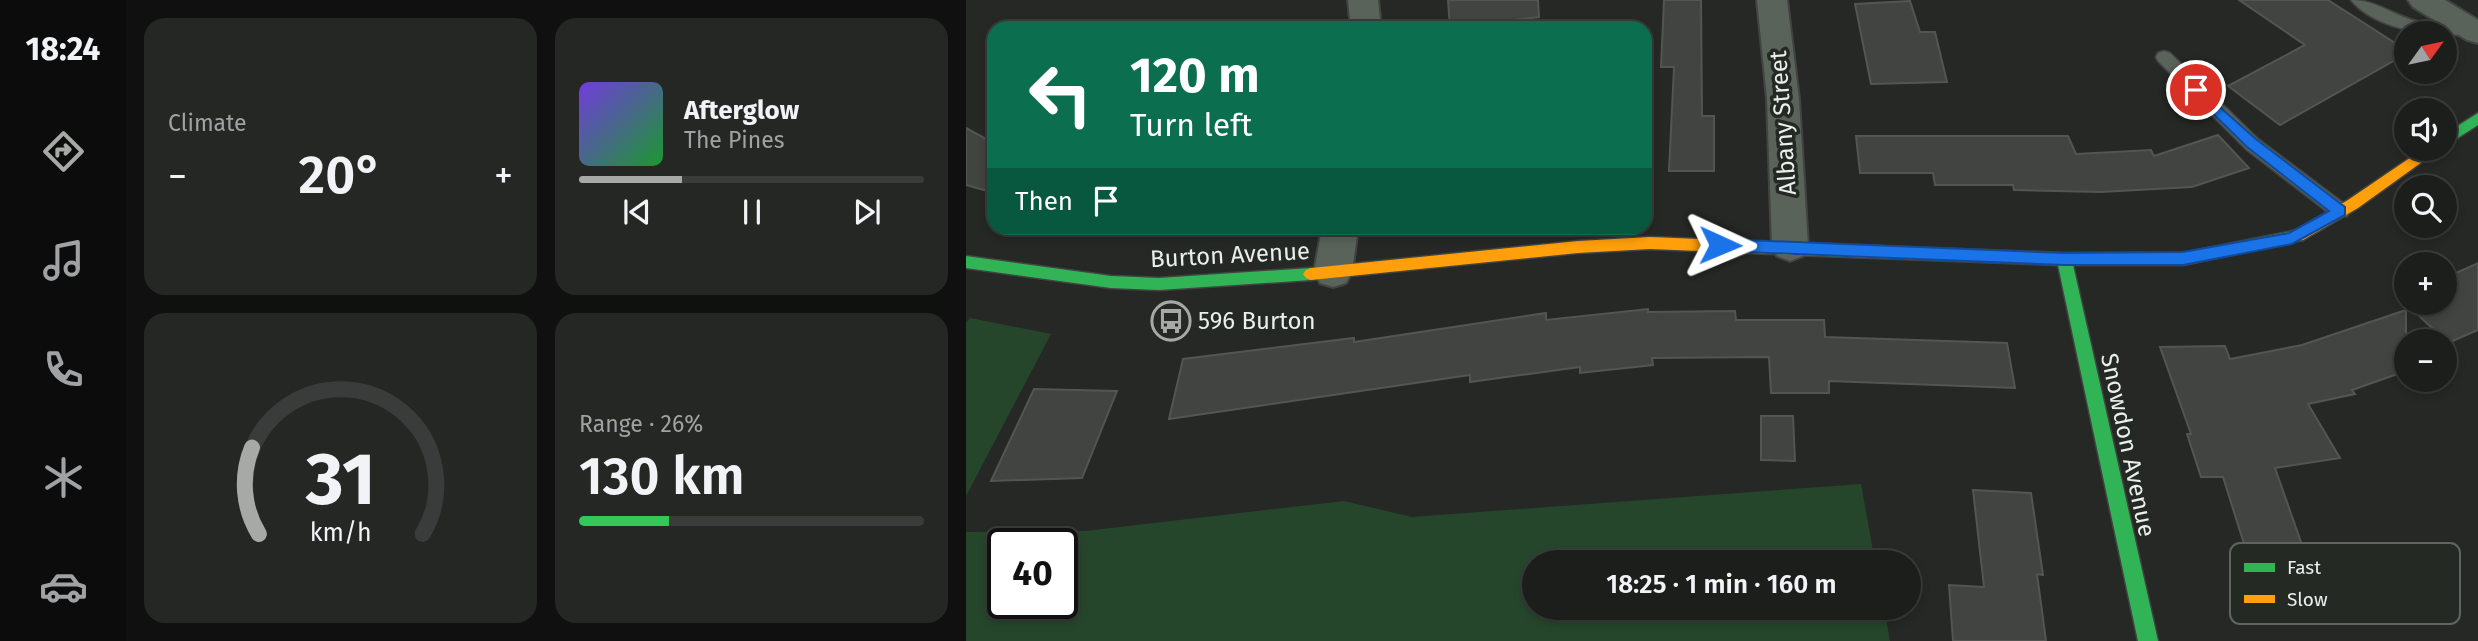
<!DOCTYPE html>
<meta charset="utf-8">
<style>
body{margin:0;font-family:"Fira Sans",sans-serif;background:#252725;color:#f1f3f6;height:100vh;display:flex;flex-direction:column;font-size:26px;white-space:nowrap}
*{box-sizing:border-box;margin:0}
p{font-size:23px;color:#a0a2a3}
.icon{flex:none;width:38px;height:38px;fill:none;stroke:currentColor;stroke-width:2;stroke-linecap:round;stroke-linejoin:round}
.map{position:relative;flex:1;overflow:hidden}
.panel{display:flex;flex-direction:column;gap:18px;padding:18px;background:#0f100f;width:840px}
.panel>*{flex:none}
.banner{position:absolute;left:21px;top:21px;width:665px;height:214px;border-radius:21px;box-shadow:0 4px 10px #0003,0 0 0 2px #3a3c3b;background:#0b6e4f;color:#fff;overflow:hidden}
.needle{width:46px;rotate:57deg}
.tools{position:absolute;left:1428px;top:21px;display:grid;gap:14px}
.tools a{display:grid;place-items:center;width:63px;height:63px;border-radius:50%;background:#1c1e1c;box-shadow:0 4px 10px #0003,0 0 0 2px #3a3c3b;font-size:35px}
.speed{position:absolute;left:21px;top:528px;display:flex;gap:14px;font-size:35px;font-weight:700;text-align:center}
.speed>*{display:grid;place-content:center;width:91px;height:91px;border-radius:50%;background:#1c1e1c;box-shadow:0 4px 10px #0003,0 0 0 2px #3a3c3b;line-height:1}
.speed .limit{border:4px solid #111;border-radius:10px;background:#fff;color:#111}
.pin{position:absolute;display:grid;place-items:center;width:60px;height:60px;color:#fff;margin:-30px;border:4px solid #fff;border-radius:50%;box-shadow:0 2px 7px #0007}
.me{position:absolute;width:77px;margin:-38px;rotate:91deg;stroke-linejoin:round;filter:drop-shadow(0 0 5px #0008)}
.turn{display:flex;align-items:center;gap:24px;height:147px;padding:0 28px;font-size:32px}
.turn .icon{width:91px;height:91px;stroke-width:2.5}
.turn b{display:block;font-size:49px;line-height:60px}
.then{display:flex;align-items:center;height:66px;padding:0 28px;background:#0003;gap:14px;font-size:26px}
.big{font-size:52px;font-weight:600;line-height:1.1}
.panel .tile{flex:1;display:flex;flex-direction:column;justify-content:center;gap:10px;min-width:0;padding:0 24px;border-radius:21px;background:#252725}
.panel .dial{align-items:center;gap:0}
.dial svg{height:182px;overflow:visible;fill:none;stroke:#3a3c3b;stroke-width:7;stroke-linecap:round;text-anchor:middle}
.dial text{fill:#f1f3f6;stroke:none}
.song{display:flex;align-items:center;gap:21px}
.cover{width:84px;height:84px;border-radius:10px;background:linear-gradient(135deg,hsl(260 70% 55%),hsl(130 70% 35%))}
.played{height:7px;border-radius:4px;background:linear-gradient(90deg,#a6a9a6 30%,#3a3c3b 30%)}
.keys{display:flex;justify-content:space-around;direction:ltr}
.heat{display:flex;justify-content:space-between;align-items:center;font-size:38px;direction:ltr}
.charge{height:10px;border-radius:5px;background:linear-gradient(90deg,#34c759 26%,#3a3c3b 0)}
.panel .tiles{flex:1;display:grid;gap:18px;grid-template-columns:repeat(2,1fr)}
.trip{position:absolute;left:556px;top:550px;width:399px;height:70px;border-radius:35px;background:#1c1e1c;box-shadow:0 4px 10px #0003,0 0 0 2px #3a3c3b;font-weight:600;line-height:70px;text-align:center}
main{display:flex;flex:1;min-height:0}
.dock{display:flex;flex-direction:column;width:126px;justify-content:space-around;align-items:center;background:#0b0c0b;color:#a0a2a3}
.dock .icon{width:49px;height:49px}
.dock .active{color:#a6a9a6}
.dock b{font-size:32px;color:#f1f3f6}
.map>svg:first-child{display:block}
</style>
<main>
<nav class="dock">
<b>18:24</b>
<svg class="icon active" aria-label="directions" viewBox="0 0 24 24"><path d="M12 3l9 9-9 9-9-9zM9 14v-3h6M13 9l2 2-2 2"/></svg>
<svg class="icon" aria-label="music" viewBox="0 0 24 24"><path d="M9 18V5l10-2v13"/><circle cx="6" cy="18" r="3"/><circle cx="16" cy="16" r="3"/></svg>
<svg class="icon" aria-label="phone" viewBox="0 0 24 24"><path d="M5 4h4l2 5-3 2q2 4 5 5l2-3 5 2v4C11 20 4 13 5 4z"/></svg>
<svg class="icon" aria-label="climate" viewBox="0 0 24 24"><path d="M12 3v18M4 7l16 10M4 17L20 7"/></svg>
<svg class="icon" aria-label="car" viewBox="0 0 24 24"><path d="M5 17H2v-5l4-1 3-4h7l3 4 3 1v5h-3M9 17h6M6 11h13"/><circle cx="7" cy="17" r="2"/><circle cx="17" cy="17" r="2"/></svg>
</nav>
<section class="panel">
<div class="tiles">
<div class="tile"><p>Climate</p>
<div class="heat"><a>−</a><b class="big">20°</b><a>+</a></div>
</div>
<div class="tile">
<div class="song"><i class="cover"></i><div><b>Afterglow</b><p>The Pines</p></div></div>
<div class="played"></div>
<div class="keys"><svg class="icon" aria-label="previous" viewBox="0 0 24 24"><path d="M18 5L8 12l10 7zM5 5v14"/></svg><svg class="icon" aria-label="pause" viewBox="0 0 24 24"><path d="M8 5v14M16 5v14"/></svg><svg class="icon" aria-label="next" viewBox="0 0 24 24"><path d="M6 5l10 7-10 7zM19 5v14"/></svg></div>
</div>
<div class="tile dial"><svg viewBox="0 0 100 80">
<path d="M14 69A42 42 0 1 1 86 69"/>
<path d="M14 69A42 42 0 0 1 11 31" stroke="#a6a9a6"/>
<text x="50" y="56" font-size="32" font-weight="700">31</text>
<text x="50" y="72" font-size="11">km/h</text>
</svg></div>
<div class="tile"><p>Range · 26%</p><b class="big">130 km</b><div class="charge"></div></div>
</div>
</section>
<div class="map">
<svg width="1512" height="641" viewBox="0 0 1512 641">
<rect width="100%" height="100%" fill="#252825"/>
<!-- green -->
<path fill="#26462c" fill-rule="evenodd" d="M4 318 85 334 0 496V323Z
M895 484 909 562H569V607H918L924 641H0V532L119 531 378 501 446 517ZM37 544H96V604H37Z"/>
<!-- building -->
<path fill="#424442" stroke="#535553" stroke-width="2" d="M482 0H572L573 17 484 28Z
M698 0H735L736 116H748V171H703L708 67H695Z
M1273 0H1362L1440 50V54L1314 125 1262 86 1339 45Z
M944 1 954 32H969L981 82 905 84 889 4Z
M0 128 28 143V193L0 185Z
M1252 135 1283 168 1226 187 1135 192 1048 190 1047 185H969L967 173H894L890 136H1102L1110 154 1185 150 1188 156Z
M1512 263V330L1482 343 1434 298 1440 295V303H1479V278Z
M682 309V312L769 311 770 320H858L859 337 1041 343 1049 388 863 381V393H805L803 357 686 358 687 365 614 373V367L504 382V375L203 419 217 359 388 338V342L580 313V320Z
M1440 310V371L1386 390 1389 394 1342 404 1374 458 1309 468 1341 559 1399 560 1423 621 1301 617 1257 477H1235L1221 434H1225L1194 347 1259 346 1264 359 1336 345Z
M68 389 151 391 116 478 25 481Z
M795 416H827L829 461 795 460Z
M1007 490 1065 493 1077 575 1071 574 1080 641H987L983 585 1018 587Z"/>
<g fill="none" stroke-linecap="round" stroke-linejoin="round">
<!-- lane casing -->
<g stroke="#424342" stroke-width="3">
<path id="lane" d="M1385 0C1413 0 1431 19 1459 23 1473 25 1504 17 1512 28L1510 32C1477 41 1409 30 1385 0Z
M1198 51 1204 53 1292 139 1381 206 1384 211 1381 216H1367L1280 149 1192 61 1190 57 1192 53Z"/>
</g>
<!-- street casing -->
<g stroke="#424342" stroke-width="4">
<path id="street" d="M382 0H412L415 28H385Z
M791 0H821L833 99 842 246 837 256 824 261 811 256 806 246 801 99Z
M1442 0H1479L1512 20V43L1501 40 1447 7Z
M356 228H392L386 272 380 283 367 287 354 283 348 272Z"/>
</g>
<!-- fast casing -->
<g stroke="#424342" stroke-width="3">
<path id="fast" d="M1512 113V125L1479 146V134Z
M1332 230 1339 236 1337 240 1217 265H1107L1192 641H1172L1092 265 830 255 823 249 830 243 1098 253H1217Z
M0 256 145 276 193 278 345 268 350 270 353 274 350 278 345 280 193 290 145 288 0 268Z"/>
</g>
<!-- slow casing -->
<g stroke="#424342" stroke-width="3">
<path id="slow" d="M1457 149H1474L1392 208 1337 240H1327L1325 236 1327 232 1382 200Z
M684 237 830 243 837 249 830 255 684 249 612 253 345 280 340 278 337 274 340 270 345 268 612 241Z"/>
</g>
<!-- lane -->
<use href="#lane" fill="#59635a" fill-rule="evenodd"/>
<!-- street -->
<use href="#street" fill="#59635a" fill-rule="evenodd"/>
<!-- fast -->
<use href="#fast" fill="#30b455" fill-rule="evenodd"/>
<!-- slow -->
<use href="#slow" fill="#ff9f0a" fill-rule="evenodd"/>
</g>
<!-- route -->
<path fill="#1a73e8" stroke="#114b97" stroke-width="2" d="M1230 86 1291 140 1379 207V215L1326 244 1217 265H1098L754 251 747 245 754 239 1098 253 1217 252 1323 233 1363 211 1281 147 1226 93V87Z"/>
<!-- icons -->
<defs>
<g id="bus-ring" transform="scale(2.0125)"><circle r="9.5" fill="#242924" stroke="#a6a9a6" stroke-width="1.5"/><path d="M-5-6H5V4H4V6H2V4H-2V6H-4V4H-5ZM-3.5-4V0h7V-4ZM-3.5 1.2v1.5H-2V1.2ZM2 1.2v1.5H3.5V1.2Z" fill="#a6a9a6"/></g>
</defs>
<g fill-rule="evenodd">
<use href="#bus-ring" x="205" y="321"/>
</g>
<g text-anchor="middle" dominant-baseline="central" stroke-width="7" stroke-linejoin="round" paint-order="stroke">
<!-- street labels -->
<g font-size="24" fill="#ebefec" stroke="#242924">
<text transform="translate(817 123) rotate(-94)">Albany Street</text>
<text transform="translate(264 255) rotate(-3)">Burton Avenue</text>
<text transform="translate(1162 445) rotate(78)">Snowdon Avenue</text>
</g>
<!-- poi labels -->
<g font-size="24" fill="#ebefec" stroke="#242924" text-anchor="start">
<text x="232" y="321">596 Burton</text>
</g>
</g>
<!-- legend -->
<rect x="1264" y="543" width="230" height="81" rx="10" fill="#242924" stroke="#606460" stroke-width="2"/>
<rect x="1278" y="563" width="31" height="9" fill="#30b455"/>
<rect x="1278" y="595" width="31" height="8" fill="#ff9f0a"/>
<g font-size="19" fill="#ebefec">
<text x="1321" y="574">Fast</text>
<text x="1321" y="606">Slow</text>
</g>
</svg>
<div class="tools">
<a><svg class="needle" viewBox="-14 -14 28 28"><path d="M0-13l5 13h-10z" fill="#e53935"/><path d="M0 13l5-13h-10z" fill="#a0a2a3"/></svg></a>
<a><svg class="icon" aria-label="sound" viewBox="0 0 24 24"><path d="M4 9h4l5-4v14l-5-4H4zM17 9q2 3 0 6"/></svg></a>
<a><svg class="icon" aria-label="search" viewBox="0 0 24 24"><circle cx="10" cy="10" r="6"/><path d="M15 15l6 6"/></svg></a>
<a>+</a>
<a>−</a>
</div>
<div class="speed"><div class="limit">40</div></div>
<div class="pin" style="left:1230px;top:90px;background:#d93025"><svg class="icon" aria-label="arrive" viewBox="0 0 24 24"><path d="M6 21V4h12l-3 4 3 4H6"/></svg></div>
<svg class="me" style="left:754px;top:245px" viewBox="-20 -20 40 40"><path d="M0-17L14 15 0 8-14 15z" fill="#1a73e8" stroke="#fff" stroke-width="4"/></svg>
<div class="trip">18:25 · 1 min · 160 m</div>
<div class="banner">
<div class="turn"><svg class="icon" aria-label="left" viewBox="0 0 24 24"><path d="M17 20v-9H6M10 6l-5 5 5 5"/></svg><div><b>120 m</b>Turn left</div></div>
<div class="then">Then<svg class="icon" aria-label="arrive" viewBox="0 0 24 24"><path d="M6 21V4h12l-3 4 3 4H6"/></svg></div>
</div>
</div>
</main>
